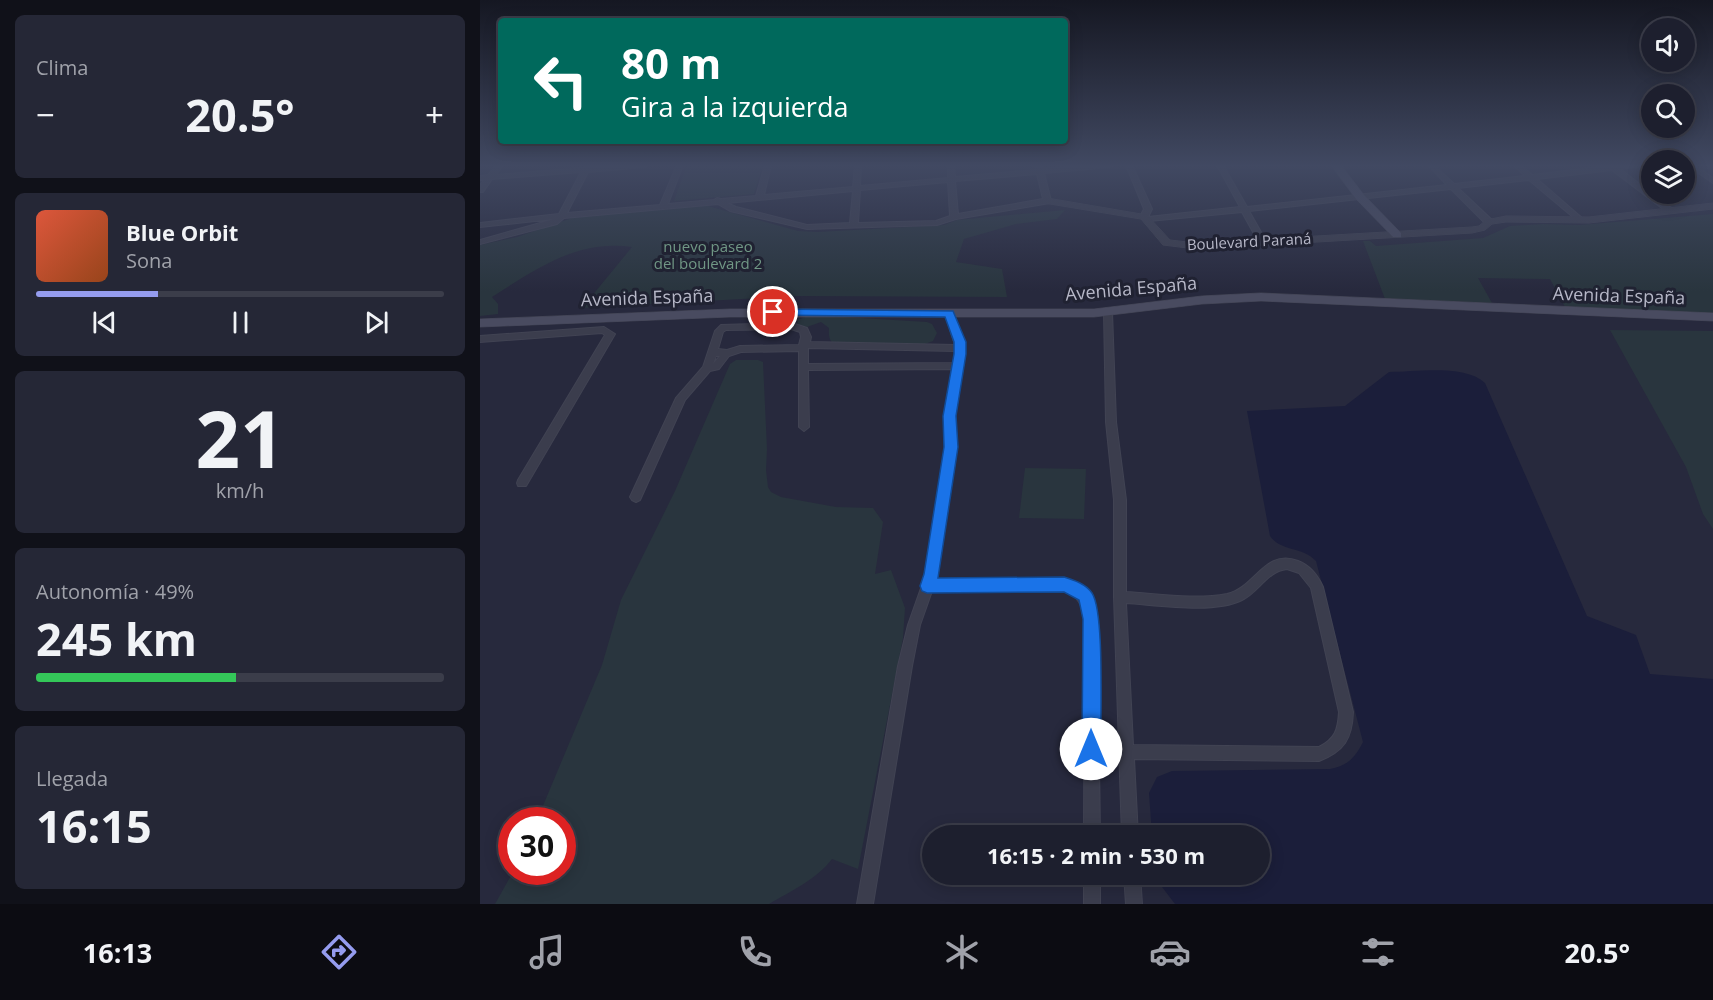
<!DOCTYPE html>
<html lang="es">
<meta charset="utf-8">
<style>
body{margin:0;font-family:"Open Sans",sans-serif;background:#252736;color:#f1f3f6;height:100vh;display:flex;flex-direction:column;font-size:22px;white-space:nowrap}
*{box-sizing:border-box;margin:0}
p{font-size:20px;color:#a0a2aa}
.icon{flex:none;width:33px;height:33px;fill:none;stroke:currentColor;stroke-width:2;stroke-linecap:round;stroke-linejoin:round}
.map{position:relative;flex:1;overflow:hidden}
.panel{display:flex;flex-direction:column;gap:15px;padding:15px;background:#101119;width:480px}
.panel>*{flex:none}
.guide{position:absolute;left:18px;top:18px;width:570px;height:126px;border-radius:6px;box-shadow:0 3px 15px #0003,0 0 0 2px #3b3d4a;background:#00695c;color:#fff;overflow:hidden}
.controls{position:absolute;left:1161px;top:18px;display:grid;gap:12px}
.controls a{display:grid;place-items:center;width:54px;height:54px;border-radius:50%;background:#1d1f2e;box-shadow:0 3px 15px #0003,0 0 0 2px #3b3d4a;font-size:30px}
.speed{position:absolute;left:18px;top:807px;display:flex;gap:12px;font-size:30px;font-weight:700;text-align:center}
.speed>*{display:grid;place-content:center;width:78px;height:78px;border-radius:50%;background:#1d1f2e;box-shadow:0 3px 15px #0003,0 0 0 2px #3b3d4a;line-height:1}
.speed .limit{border:9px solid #d22;background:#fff;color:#111}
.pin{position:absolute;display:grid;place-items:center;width:51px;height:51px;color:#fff;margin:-26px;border:3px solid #fff;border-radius:50%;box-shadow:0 2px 6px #0007}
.me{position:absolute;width:66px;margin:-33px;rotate:0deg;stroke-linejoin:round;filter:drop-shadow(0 0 4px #0008)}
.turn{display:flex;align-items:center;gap:21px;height:126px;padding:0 24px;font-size:27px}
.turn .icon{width:78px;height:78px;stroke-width:2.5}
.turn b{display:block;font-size:42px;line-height:51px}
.big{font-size:45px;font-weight:700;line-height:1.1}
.panel .widget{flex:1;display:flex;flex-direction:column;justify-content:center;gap:9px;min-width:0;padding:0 21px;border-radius:9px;background:#252736}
.panel .dial{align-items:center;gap:0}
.dial b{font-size:78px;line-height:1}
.song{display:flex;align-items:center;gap:18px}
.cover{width:72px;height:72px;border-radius:9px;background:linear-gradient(135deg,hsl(10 70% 55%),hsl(20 70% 35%))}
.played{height:6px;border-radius:3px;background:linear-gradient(90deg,#959cef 30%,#3b3d4a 30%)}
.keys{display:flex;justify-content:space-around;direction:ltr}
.heat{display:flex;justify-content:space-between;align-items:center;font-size:33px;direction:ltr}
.charge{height:9px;border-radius:4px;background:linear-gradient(90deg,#34c759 49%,#3b3d4a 0)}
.trip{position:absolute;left:442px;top:825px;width:348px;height:60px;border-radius:30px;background:#1d1f2e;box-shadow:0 3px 15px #0003,0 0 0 2px #3b3d4a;font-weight:700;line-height:60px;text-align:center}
.tabs{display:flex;height:96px;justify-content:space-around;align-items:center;background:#0c0c12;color:#a0a2aa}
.tabs .icon{width:42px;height:42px}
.tabs .on{color:#959cef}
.tabs b{font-size:27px;color:#f1f3f6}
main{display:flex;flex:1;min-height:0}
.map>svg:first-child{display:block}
</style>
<main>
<section class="panel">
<div class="widget"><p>Clima</p>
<div class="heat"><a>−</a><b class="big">20.5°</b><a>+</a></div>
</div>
<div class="widget">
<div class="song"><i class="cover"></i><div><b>Blue Orbit</b><p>Sona</p></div></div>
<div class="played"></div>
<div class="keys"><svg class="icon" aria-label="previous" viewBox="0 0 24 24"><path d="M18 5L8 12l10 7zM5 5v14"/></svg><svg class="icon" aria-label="pause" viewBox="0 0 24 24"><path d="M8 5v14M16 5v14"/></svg><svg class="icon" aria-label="next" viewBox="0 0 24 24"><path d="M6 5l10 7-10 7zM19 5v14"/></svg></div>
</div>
<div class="widget dial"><b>21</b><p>km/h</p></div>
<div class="widget"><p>Autonomía · 49%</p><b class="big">245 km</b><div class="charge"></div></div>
<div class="widget"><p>Llegada</p><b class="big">16:15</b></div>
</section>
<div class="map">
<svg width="1233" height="904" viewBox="0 0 1233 904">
<rect width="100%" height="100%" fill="#27293d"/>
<!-- green -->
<path fill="#29353e" d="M207 165H283L274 194 194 201Z
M224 205 318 231 337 232 464 225 477 220 585 210 577 219 536 224 484 239 476 262 522 269 527 297 317 296 102 308 152 247C98 239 56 269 12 297L18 304V314L0 316V245L37 237 92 218Z
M1233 214V314L1085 307 1070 279 998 278 1012 303 905 299 883 241H890L896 246 1003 238 1030 226 1063 224 1099 225Z
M331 315 447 322 452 324 457 333 453 341 437 347 362 349C351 344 348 340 349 328L341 322 327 327 318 326 317 320Z
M1130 330 1233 331V529L1223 514 1206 467Z
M256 360H278L283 362 287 449 286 470 288 487 291 492 301 497 356 507 393 508 403 522 395 574 411 570 425 608 423 638 378 869 352 859C336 880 311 891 289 904H15L33 872H82V820H57L122 665 141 600 195 491 250 364Z
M545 468 606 469 604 519 539 518Z"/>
<!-- water -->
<path fill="#1b1e3a" d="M909 372C936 372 985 364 1005 383L1107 616 1156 635 1170 674 1233 679V904H695L679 883 677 875 780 874V836L672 835 669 793 677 777 692 771 850 769C867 766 875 758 883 742L836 561C822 546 801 552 790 536L767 411 865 406Z"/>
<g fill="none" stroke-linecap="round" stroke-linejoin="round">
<!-- minor casing -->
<g stroke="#414353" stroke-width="2">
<path id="minor" d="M17 165H23L16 175 103 168 105 165H111L110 167 145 165H168L165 167 108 172 87 213 180 205 197 165H203L188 204 234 200 237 198 241 199 276 196 285 165H291L284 195 373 187 375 165H381L380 186 468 178V165H474L475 177 556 170 555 165H561L563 169 613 165H633L630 167 564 173 571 201 570 203 476 219 457 225 327 229 250 211 238 204 84 218 77 224 0 244V240L71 220 73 219 0 227V223L79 214 101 172 12 179 3 192H0V185L4 180H0V176L8 175ZM557 174 563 199 478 214 475 181ZM468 182 470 216 456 221 378 223 380 190ZM373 191 370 223 327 225 256 207 247 203Z
M646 165H652L672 209 668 217 760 207 737 165H743L767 207 967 185 948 165H954L974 184 1045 176 1034 165H1041L1052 175 1127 166V165H1160L1157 167 1140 169 1194 210 1187 212 1132 170 1057 179 1102 218 1103 220 1099 222 1049 180 978 188 1012 220 1013 222 1009 224H1006L971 189 769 211 786 241 782 243 778 241 762 212 669 221 660 217 664 209Z
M1207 165H1214L1233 178V183Z
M628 309 632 312 636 422 646 500V592C679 594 715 600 747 594 775 588 785 548 818 561 831 566 838 576 843 587L873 712C872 739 864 751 839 761L654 759 658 836H642L634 597V500L626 422 624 312ZM807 569 819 573 831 588 859 712C858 730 855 739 839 747L653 745 646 603C678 605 734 614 762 600 779 592 787 571 807 569Z
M469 311 473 314 485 342V354L474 416 476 447 456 580 584 579C607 587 612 596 617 619L620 836H604L605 619C602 605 598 596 584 589L452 591 440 625 432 666 393 904H377L418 666 428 625 446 574 466 447 464 416 473 369 328 370 329 427 324 431 319 427V351L261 352 249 356 239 369 230 371 205 400 160 500 156 502 152 500 150 497 196 398 223 367 235 331 241 325 312 323 327 328 331 337 330 342 475 345 465 314ZM311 329 320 332 321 337 319 345 260 346 247 350 238 349 243 332 246 330ZM328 348 475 351 474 363 328 364ZM236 356H240L233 364Z
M124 327 135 334 46 486H38L37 483 38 480 125 335 122 333 0 342V336Z
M604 874H620V904H604Z
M644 874H660L662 904H646Z"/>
</g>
<!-- tertiary casing -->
<g stroke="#414353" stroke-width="1">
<path id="tertiary" d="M567 198 667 215 690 240 716 243 992 227 999 226 1006 220 1026 216 1109 217 1233 203V209L1109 223 1026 222 1012 224 1005 230 992 233 716 249 683 245 661 219 564 203V199Z"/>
</g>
<!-- secondary casing -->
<g stroke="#414353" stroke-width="1">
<path id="secondary" d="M851 165H861L884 195 921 233V237H913L876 199Z
M781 293 1233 313V321L781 301 722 304 614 317H250L0 327V319L250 309H614L722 296Z"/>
</g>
<!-- minor -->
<use href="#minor" fill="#3b3d4d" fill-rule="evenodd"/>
<!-- tertiary -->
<use href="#tertiary" fill="#3b3d4d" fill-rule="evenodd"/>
<!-- secondary -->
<use href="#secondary" fill="#494b60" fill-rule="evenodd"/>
</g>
<!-- sky -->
<linearGradient id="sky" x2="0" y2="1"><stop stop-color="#151722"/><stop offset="0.57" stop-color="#414962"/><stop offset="1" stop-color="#414962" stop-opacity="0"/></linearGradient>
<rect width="1233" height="291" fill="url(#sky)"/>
<!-- route -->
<path fill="#1a73e8" stroke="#114b97" stroke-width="1.5" d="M293 309 473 311 486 342V354L476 416 478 447 458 578 584 577C594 580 606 584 612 593 625 612 620 720 621 749L618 756 611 758 605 756 602 749 603 619 599 600 584 592 447 593 442 591 440 586 444 574 464 447 463 416 474 354V342L465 317 289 315 287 312Z"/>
<g text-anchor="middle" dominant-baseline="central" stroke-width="6" stroke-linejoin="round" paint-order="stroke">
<!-- far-street labels -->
<g font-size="15" fill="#b7b8c8" stroke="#202232">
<text transform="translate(769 241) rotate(-3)">Boulevard Paraná</text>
</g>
<!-- far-park labels -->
<g font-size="15" fill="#709785" stroke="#202232">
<text x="228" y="246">nuevo paseo<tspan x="228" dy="17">del boulevard 2</tspan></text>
</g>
<!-- street labels -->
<g font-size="18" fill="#b7b8c8" stroke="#202232">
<text transform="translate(651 288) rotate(-5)">Avenida España</text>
<text transform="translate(1139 295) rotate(2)">Avenida España</text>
<text transform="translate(167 297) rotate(-2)">Avenida España</text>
</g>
</g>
</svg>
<div class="controls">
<a><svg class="icon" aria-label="sound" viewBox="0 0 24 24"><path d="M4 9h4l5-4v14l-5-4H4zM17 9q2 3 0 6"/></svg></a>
<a><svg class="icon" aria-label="search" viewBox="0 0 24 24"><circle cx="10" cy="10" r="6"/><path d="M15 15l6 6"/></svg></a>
<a><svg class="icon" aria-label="layers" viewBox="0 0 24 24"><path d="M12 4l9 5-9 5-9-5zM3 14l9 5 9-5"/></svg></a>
</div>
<div class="speed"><div class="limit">30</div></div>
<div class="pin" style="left:293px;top:312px;background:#d93025"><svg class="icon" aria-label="arrive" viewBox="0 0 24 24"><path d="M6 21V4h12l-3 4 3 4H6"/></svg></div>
<svg class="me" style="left:611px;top:749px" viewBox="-20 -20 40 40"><circle r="19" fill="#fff"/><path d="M0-13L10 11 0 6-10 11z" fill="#1a73e8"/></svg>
<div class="trip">16:15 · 2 min · 530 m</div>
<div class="guide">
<div class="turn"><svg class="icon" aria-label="left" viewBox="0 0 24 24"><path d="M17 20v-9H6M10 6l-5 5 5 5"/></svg><div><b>80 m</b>Gira a la izquierda</div></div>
</div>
</div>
</main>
<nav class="tabs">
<b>16:13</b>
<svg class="icon on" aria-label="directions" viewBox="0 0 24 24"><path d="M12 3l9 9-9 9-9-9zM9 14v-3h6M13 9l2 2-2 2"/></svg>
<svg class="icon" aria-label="music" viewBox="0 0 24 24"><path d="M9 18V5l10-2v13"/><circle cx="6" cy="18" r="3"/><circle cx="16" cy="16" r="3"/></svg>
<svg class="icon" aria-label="phone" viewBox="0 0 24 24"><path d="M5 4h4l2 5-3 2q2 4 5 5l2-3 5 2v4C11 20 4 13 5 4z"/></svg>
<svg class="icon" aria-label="climate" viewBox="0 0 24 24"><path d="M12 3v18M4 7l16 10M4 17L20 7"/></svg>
<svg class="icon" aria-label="car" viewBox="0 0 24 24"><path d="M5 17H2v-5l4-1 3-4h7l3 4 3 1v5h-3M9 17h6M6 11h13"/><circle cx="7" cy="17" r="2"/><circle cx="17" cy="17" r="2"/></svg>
<svg class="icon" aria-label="filters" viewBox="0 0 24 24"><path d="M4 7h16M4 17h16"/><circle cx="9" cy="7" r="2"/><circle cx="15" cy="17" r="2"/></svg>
<b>20.5°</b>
</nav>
